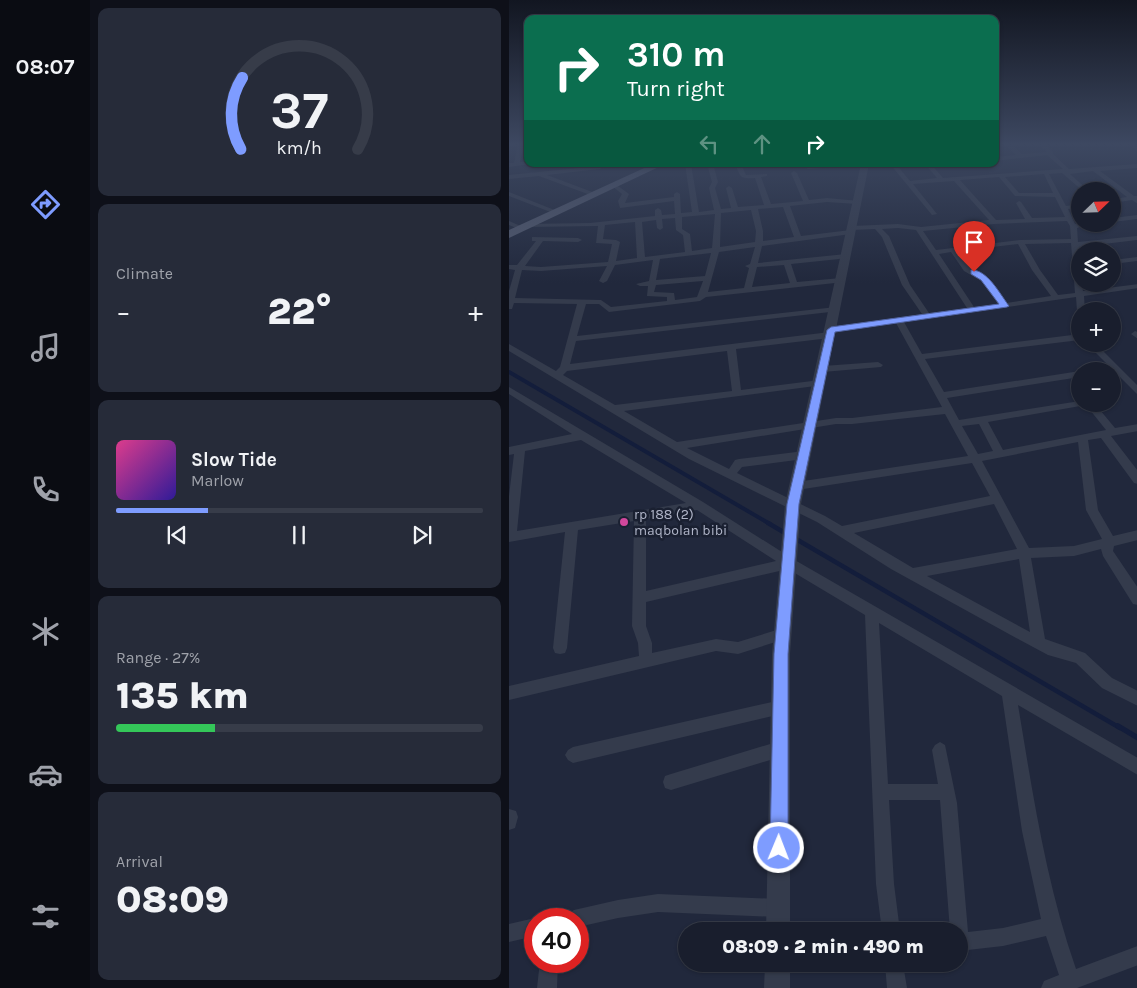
<!DOCTYPE html>
<meta charset="utf-8">
<style>
body{margin:0;font-family:Karla,sans-serif;background:#262b39;color:#f1f3f6;height:100vh;display:flex;flex-direction:column;font-size:19px;white-space:nowrap}
*{box-sizing:border-box;margin:0}
p{font-size:16px;color:#9fa2aa}
.icon{flex:none;width:28px;height:28px;fill:none;stroke:currentColor;stroke-width:2;stroke-linecap:round;stroke-linejoin:round}
.map{position:relative;flex:1;overflow:hidden}
.panel{display:flex;flex-direction:column;gap:8px;padding:8px;background:#0e1019;width:419px}
.panel>*{flex:none}
.banner{position:absolute;left:15px;top:15px;width:475px;height:152px;border-radius:10px;box-shadow:0 1px 4px #0004,0 0 0 1px #373c49;background:#0b6e4f;color:#fff;overflow:hidden}
.needle{width:32px;rotate:67deg}
.buttons{position:absolute;left:562px;top:182px;display:grid;gap:10px}
.buttons a{display:grid;place-items:center;width:50px;height:50px;border-radius:50%;background:#191e2d;box-shadow:0 1px 4px #0004,0 0 0 1px #373c49;font-size:25px}
.speed{position:absolute;left:15px;top:908px;display:flex;gap:10px;font-size:25px;font-weight:700;text-align:center}
.speed>*{display:grid;place-content:center;width:65px;height:65px;border-radius:50%;background:#191e2d;box-shadow:0 1px 4px #0004,0 0 0 1px #373c49;line-height:1}
.speed .limit{border:8px solid #d22;background:#fff;color:#111}
.pin{position:absolute;display:grid;place-items:center;width:42px;height:42px;color:#fff;margin:-51px -21px;border-radius:50% 50% 50% 0;rotate:-45deg;box-shadow:0 0 5px #0007}
.pin .icon{rotate:45deg}
.me{position:absolute;width:55px;margin:-28px;rotate:1deg;stroke-linejoin:round;filter:drop-shadow(0 0 4px #0008)}
.turn{display:flex;align-items:center;gap:18px;height:105px;padding:0 20px;font-size:22px}
.turn .icon{width:65px;height:65px;stroke-width:2.5}
.turn b{display:block;font-size:35px;line-height:42px}
.lanes{display:flex;align-items:center;height:48px;padding:0 20px;background:#0003;justify-content:center;gap:25px;direction:ltr}
.lanes .off{opacity:.35}
.big{font-size:38px;font-weight:800;line-height:1.1}
.panel .tile{flex:1;display:flex;flex-direction:column;justify-content:center;gap:8px;min-width:0;padding:0 18px;border-radius:10px;background:#262b39}
.panel .dial{align-items:center;gap:0}
.dial svg{height:130px;overflow:visible;fill:none;stroke:#373c49;stroke-width:7;stroke-linecap:round;text-anchor:middle}
.dial text{fill:#f1f3f6;stroke:none}
.song{display:flex;align-items:center;gap:15px}
.cover{width:60px;height:60px;border-radius:8px;background:linear-gradient(135deg,hsl(330 70% 55%),hsl(250 70% 35%))}
.played{height:5px;border-radius:2px;background:linear-gradient(90deg,#7e9cff 25%,#373c49 25%)}
.keys{display:flex;justify-content:space-around;direction:ltr}
.heat{display:flex;justify-content:space-between;align-items:center;font-size:28px;direction:ltr}
.charge{height:8px;border-radius:4px;background:linear-gradient(90deg,#34c759 27%,#373c49 0)}
.trip{position:absolute;left:169px;top:922px;width:290px;height:50px;border-radius:25px;background:#191e2d;box-shadow:0 1px 4px #0004,0 0 0 1px #373c49;font-weight:800;line-height:50px;text-align:center}
main{display:flex;flex:1;min-height:0}
.tab-bar{display:flex;flex-direction:column;width:90px;justify-content:space-around;align-items:center;background:#0a0c12;color:#9fa2aa}
.tab-bar .icon{width:35px;height:35px}
.tab-bar .active{color:#7e9cff}
.tab-bar b{font-size:22px;color:#f1f3f6}
.map>svg:first-child{display:block}
</style>
<main>
<nav class="tab-bar">
<b>08:07</b>
<svg class="icon active" aria-label="directions" viewBox="0 0 24 24"><path d="M12 3l9 9-9 9-9-9zM9 14v-3h6M13 9l2 2-2 2"/></svg>
<svg class="icon" aria-label="music" viewBox="0 0 24 24"><path d="M9 18V5l10-2v13"/><circle cx="6" cy="18" r="3"/><circle cx="16" cy="16" r="3"/></svg>
<svg class="icon" aria-label="phone" viewBox="0 0 24 24"><path d="M5 4h4l2 5-3 2q2 4 5 5l2-3 5 2v4C11 20 4 13 5 4z"/></svg>
<svg class="icon" aria-label="climate" viewBox="0 0 24 24"><path d="M12 3v18M4 7l16 10M4 17L20 7"/></svg>
<svg class="icon" aria-label="car" viewBox="0 0 24 24"><path d="M5 17H2v-5l4-1 3-4h7l3 4 3 1v5h-3M9 17h6M6 11h13"/><circle cx="7" cy="17" r="2"/><circle cx="17" cy="17" r="2"/></svg>
<svg class="icon" aria-label="filters" viewBox="0 0 24 24"><path d="M4 7h16M4 17h16"/><circle cx="9" cy="7" r="2"/><circle cx="15" cy="17" r="2"/></svg>
</nav>
<section class="panel">
<div class="tile dial"><svg viewBox="0 0 100 80">
<path d="M14 69A42 42 0 1 1 86 69"/>
<path d="M14 69A42 42 0 0 1 15 25" stroke="#7e9cff"/>
<text x="50" y="56" font-size="32" font-weight="700">37</text>
<text x="50" y="72" font-size="11">km/h</text>
</svg></div>
<div class="tile"><p>Climate</p>
<div class="heat"><a>−</a><b class="big">22°</b><a>+</a></div>
</div>
<div class="tile">
<div class="song"><i class="cover"></i><div><b>Slow Tide</b><p>Marlow</p></div></div>
<div class="played"></div>
<div class="keys"><svg class="icon" aria-label="previous" viewBox="0 0 24 24"><path d="M18 5L8 12l10 7zM5 5v14"/></svg><svg class="icon" aria-label="pause" viewBox="0 0 24 24"><path d="M8 5v14M16 5v14"/></svg><svg class="icon" aria-label="next" viewBox="0 0 24 24"><path d="M6 5l10 7-10 7zM19 5v14"/></svg></div>
</div>
<div class="tile"><p>Range · 27%</p><b class="big">135 km</b><div class="charge"></div></div>
<div class="tile"><p>Arrival</p><b class="big">08:09</b></div>
</section>
<div class="map">
<svg width="629" height="988" viewBox="0 0 629 988">
<rect width="100%" height="100%" fill="#21283c"/>
<g fill="none" stroke-linecap="round" stroke-linejoin="round">
<!-- stream-far2 -->
<path stroke="#131d3b" stroke-width="4" d="M0 372 261 524"/>
<!-- stream-far1 -->
<path stroke="#131d3b" stroke-width="4.5" d="M259 523 276 533
M287 539 611 728"/>
<!-- stream -->
<path stroke="#131d3b" stroke-width="5.5" d="M609 726 629 738"/>
<!-- minor -->
<path fill="#343b4c" fill-rule="evenodd" d="M0 144H7L0 147Z
M9 144H15L11 162 19 161V164H21L0 167V163H5Z
M495 144H502L513 154 538 152 530 144H536L544 152V154L560 169 629 164V168L591 171 625 196H629V204L623 200 604 203V199L618 197 584 171 561 174 580 191H574L553 173 540 174 557 206 571 204V208L559 209 566 224H581L568 228 569 242 629 236V240L570 247 571 284H573L574 291 629 284V288L575 296 576 311H571V313L568 311 567 297 395 322 413 354 571 334V340L416 359 435 392 571 371H572L571 377 438 398 450 420 571 401V404H586L606 428 629 424V431L602 436 629 471V484L625 483 592 438 579 440 589 510 604 536 629 530V540L605 546 604 551 629 588V605L624 604 594 556 592 549 565 556 522 558 536 639 576 653 603 678 629 691V706L593 688 567 663 539 655 511 640 382 569 308 522 180 459 0 351V344L47 371 51 367 68 304 5 303 3 309H0V291L6 270 0 269V265H8L27 241H23V237L69 238 73 240 69 242 34 241 16 266 32 267 99 262 103 244 87 243 89 226 18 227 15 225 16 224 81 223 146 216V210L149 208 152 210 153 215 166 214 165 201 111 208 109 201 113 194 103 186 102 185 105 183 120 194 116 203 165 197V194L168 192 171 194 172 213 183 212 176 164H182L190 212 205 210 200 188 203 182 198 164H204L209 182 206 188 212 209 222 208 217 188 220 186 223 188 229 207 255 205 246 178C230 179 232 177 226 164H232L237 175 258 174V176L252 177 262 204 294 201 282 173 285 171 288 173 300 200 318 198 350 201 351 202 348 204 318 202 281 206 292 236 342 230 345 232 342 234 253 246 249 263 337 254H340V258L282 264 288 282 332 278H335V282L197 297 191 301 100 312 90 304H77L68 336 327 307 331 309 330 311 67 341 61 364 321 332 325 335 321 338 227 349 232 390 311 380 314 381V385L115 411 168 442 327 418H343L433 407 387 323 322 333 318 330 322 327 413 314 393 285 373 237 366 229 343 230 340 228 343 226 389 224 412 227 480 220 445 181 404 184 428 214 423 215 381 164H387L401 181 428 178 416 164H422L434 178 554 169 538 155 486 161V157L507 155ZM535 174 544 193H510L496 177ZM490 177 506 196 546 197 556 217 523 218 512 202 510 201 507 203 516 219 487 220 451 180ZM274 207 285 237 254 241V231L249 209ZM242 210 247 231 246 242 211 247 212 213ZM206 214 203 248 183 251 181 234 173 229V217ZM166 218 167 230 174 235 176 252 136 257 133 222 147 220 148 228 151 230 154 228 153 219ZM558 221 561 226 562 239 511 240 427 250 414 231 485 224ZM126 222 128 258 107 261 111 242 107 240 94 239 96 225ZM389 228 407 230 458 308 420 313 401 285 380 236 373 229ZM562 243 566 293 549 295 531 270 516 244ZM509 244 523 270 542 296 497 303 478 277 461 267 449 251ZM246 247 241 264 236 266 240 268 235 288 199 292 210 252ZM442 252 455 271 472 281 489 304 465 307 430 254ZM202 253 196 276 147 280 151 259ZM144 260 140 281 127 284 131 286H139L138 296 158 297V301L102 307 92 300 6 298 13 270 32 271 98 266 90 281 94 283 98 281 106 265ZM275 265 281 283 243 287 248 267ZM194 281 188 297 166 300 165 293 145 292 147 285ZM218 351 223 391 106 405 54 375 58 371ZM577 405 597 430 494 450 479 422ZM436 414 459 456 288 482 282 486 288 490 463 463 481 496 333 526 316 516 228 473 233 467 295 459 299 458 300 455 299 452 295 451 230 459 226 460 220 469 178 448 327 424H343ZM470 424 484 451 469 454 453 426ZM569 442 577 510 593 539 565 546 520 548 473 461ZM485 504 508 549 404 568 345 533ZM510 559 521 632 418 576Z
M621 144H627L629 152 627 151Z
M290 164H346L343 166 299 169Z
M89 166 92 168 91 169 38 175 86 193V195L84 196 30 176 0 179V175Z
M0 192 48 211 49 212 44 213 0 196Z
M629 215V219L604 222V218Z
M0 221 14 227 15 228 12 230 0 225Z
M629 257V261L604 264V260Z
M626 331 629 332V339L622 334Z
M578 344H587L629 386V395Z
M369 362 374 365 372 367 314 372 309 369 314 366Z
M0 387 194 502 284 559 629 758V775L509 705C524 795 537 883 567 969L629 946V965L568 988H532L535 981 550 975 537 936 494 946 450 951V931H441L431 800H380L385 884 391 931H373L367 884 356 615 279 569 137 602V626L143 643V653L207 639 229 642 274 628 279 630 281 634 279 638 229 654 207 651 0 700V686L130 656 129 643 123 626 125 521 69 530 58 648 56 653 51 654 46 653 44 648 56 532 0 542V496L5 454 0 455V447L63 434 0 394ZM72 440 177 503 8 531 16 451ZM188 510 267 561 137 591V519ZM370 623 493 696 513 831 532 919 494 928 459 932 448 803 436 745 431 742 426 745 423 750 429 784H379Z
M272 700 277 702 279 707 277 712 272 714 64 763 59 760 56 755 59 750 64 747Z
M271 741 276 744 279 749 276 754 271 757 162 790 156 788 154 782 156 776 162 774Z
M0 809 7 811 9 817 6 828 0 830Z
M149 894 269 899 275 902 278 908 275 914 269 917 149 912 109 918 69 927V919H56L59 913 65 910 109 900Z
M26 918 28 919H26V936L0 942V924Z
M31 961H49L48 988H28Z
M376 964H394L398 988H378Z"/>
<!-- tertiary -->
<path fill="#343b4c" fill-rule="evenodd" d="M352 164H360L292 504 281 654V931H257L263 654 276 504Z
M256 964H281V988H255Z"/>
<!-- primary -->
<path fill="#52596d" fill-rule="evenodd" d="M144 164H156L0 238V230Z"/>
</g>
<!-- sky -->
<linearGradient id="sky" x2="0" y2="1"><stop stop-color="#121621"/><stop offset="0.51" stop-color="#3d4861"/><stop offset="1" stop-color="#3d4861" stop-opacity="0"/></linearGradient>
<rect width="629" height="283" fill="url(#sky)"/>
<!-- route -->
<path fill="#7e9cff" stroke="#5265a6" d="M462 270C478 269 491 294 500 306L498 307 326 332 290 504 279 654V848L276 854 270 857 264 854 261 848 265 654 278 504 318 330 322 327 490 304 472 280 462 274Z"/>
<!-- markers -->
<circle fill="#d1479c" stroke="#1a2031" stroke-width="2" cx="115" cy="522" r="5"/>
<g text-anchor="middle" dominant-baseline="central" stroke-width="5" stroke-linejoin="round" paint-order="stroke">
<!-- poi labels -->
<g font-size="14" fill="#b0b5c8" stroke="#1a2031" text-anchor="start">
<text x="125" y="514">rp 188 (2)<tspan x="125" dy="16">maqbolan bibi</tspan></text>
</g>
</g>
</svg>
<div class="buttons">
<a><svg class="needle" viewBox="-14 -14 28 28"><path d="M0-13l5 13h-10z" fill="#e53935"/><path d="M0 13l5-13h-10z" fill="#9fa2aa"/></svg></a>
<a><svg class="icon" aria-label="layers" viewBox="0 0 24 24"><path d="M12 4l9 5-9 5-9-5zM3 14l9 5 9-5"/></svg></a>
<a>+</a>
<a>−</a>
</div>
<div class="speed"><div class="limit">40</div></div>
<div class="pin" style="left:465px;top:272px;background:#d93025"><svg class="icon" aria-label="arrive" viewBox="0 0 24 24"><path d="M6 21V4h12l-3 4 3 4H6"/></svg></div>
<svg class="me" style="left:270px;top:848px" viewBox="-20 -20 40 40"><circle r="17" fill="#7e9cff" stroke="#fff" stroke-width="3"/><path d="M0-11L8 9 0 5-8 9z" fill="#fff"/></svg>
<div class="trip">08:09 · 2 min · 490 m</div>
<div class="banner">
<div class="turn"><svg class="icon" aria-label="right" viewBox="0 0 24 24"><path d="M7 20v-9h11M14 6l5 5-5 5"/></svg><div><b>310 m</b>Turn right</div></div>
<div class="lanes"><svg class="icon off" aria-label="left" viewBox="0 0 24 24"><path d="M17 20v-9H6M10 6l-5 5 5 5"/></svg><svg class="icon off" aria-label="ahead" viewBox="0 0 24 24"><path d="M12 20V5M6 11l6-6 6 6"/></svg><svg class="icon" aria-label="right" viewBox="0 0 24 24"><path d="M7 20v-9h11M14 6l5 5-5 5"/></svg></div>
</div>
</div>
</main>
